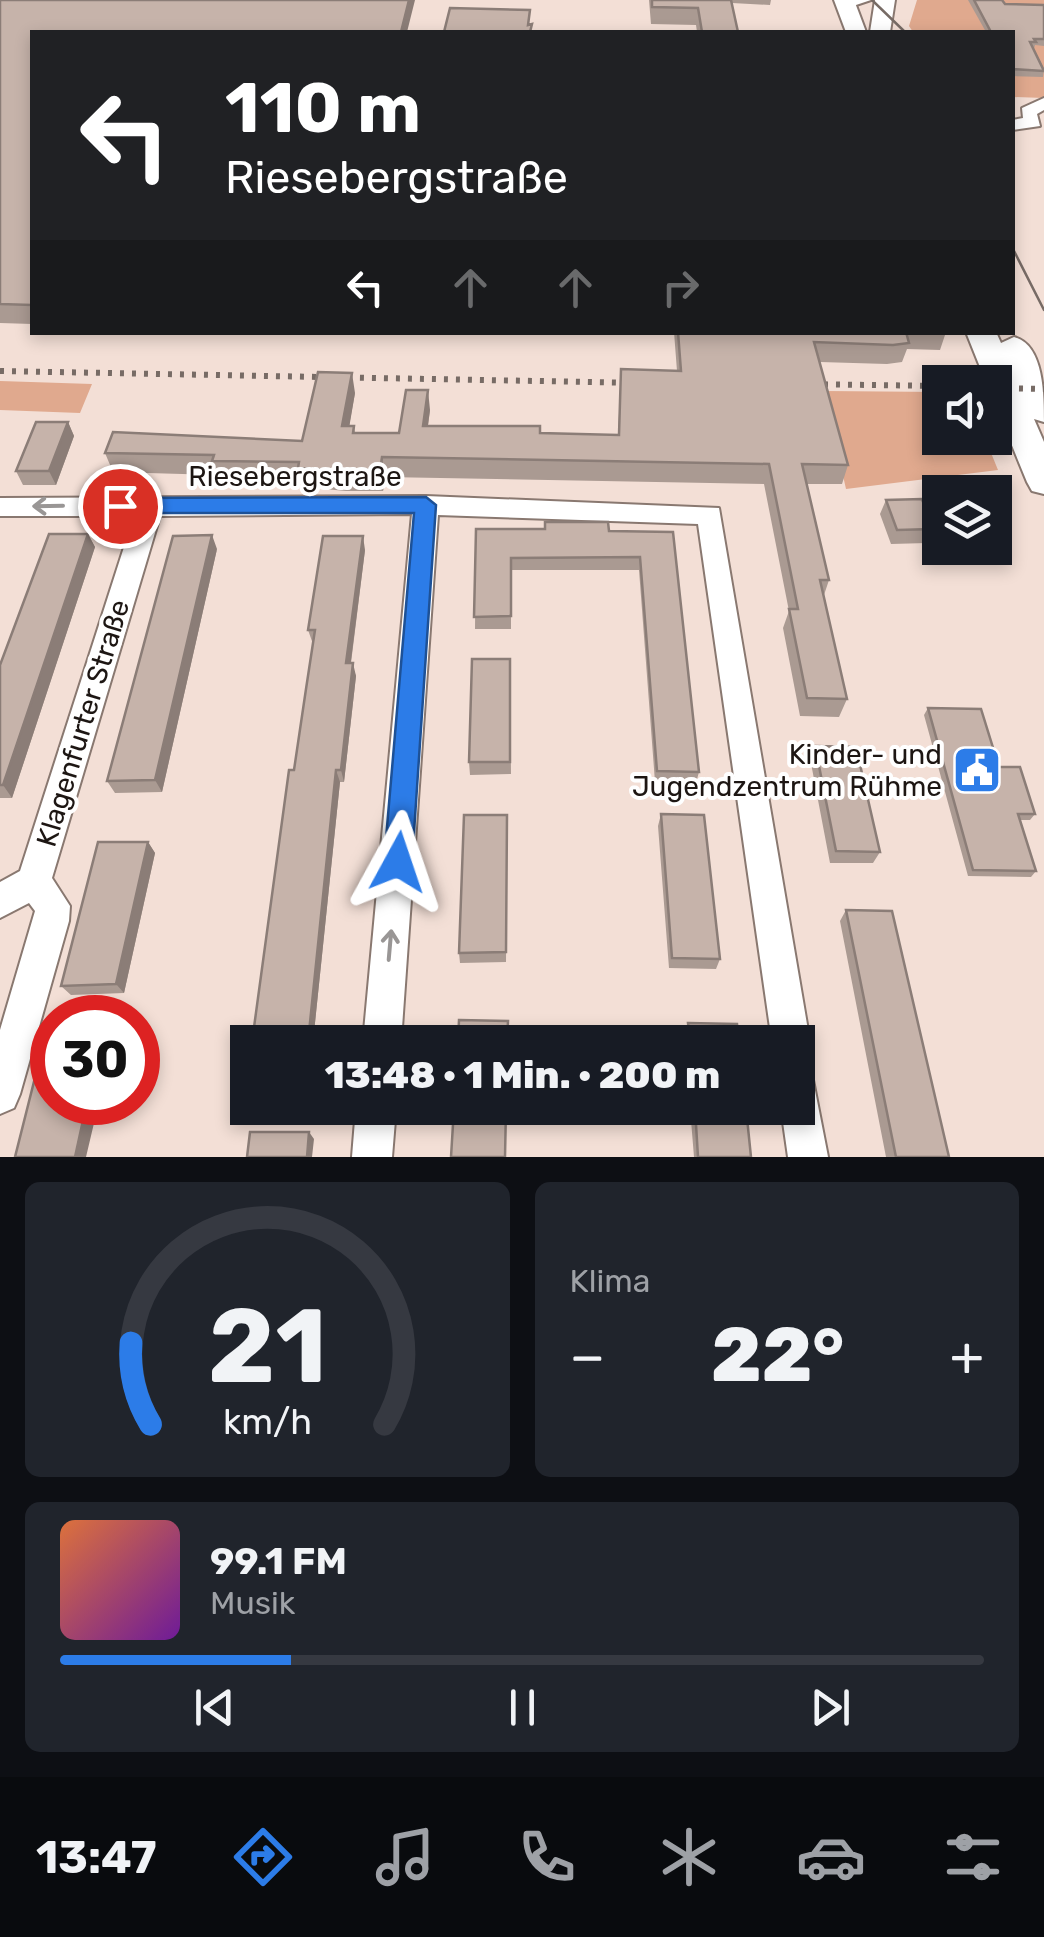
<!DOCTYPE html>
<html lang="de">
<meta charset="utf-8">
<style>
body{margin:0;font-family:Rubik,sans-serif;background:#20242c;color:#f1f3f6;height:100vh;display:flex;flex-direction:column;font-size:38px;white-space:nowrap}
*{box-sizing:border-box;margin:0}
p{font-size:32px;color:#9ea1a6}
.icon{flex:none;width:55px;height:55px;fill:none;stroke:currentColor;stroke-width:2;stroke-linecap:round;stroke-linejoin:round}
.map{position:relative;height:1157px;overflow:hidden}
.details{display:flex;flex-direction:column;gap:25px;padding:25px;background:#0d0f14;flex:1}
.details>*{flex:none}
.top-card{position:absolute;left:30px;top:30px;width:985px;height:305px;border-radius:0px;box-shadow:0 5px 15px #0003;background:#202124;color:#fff;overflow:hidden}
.controls{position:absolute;left:922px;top:365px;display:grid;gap:20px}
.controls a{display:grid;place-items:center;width:90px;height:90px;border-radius:0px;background:#171b24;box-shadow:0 5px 15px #0003;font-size:50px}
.speed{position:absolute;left:30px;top:995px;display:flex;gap:20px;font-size:50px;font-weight:700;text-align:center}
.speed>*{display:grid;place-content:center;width:130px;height:130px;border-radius:50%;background:#171b24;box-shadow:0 5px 15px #0003;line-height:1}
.speed .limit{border:15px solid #d22;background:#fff;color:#111}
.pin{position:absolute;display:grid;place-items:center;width:85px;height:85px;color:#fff;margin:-42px;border:5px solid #fff;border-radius:50%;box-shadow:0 2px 10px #0007}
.me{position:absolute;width:110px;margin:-55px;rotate:5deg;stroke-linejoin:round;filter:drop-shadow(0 0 8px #0008)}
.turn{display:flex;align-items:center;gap:35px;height:210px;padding:0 30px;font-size:45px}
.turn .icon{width:130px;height:130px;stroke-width:2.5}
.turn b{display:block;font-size:70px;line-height:85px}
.lanes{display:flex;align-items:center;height:95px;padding:0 30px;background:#0003;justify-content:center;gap:50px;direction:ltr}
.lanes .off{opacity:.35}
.big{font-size:75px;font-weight:800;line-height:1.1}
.details .card{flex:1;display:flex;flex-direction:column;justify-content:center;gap:15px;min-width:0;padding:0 35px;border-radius:15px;background:#20242c}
.details .dial{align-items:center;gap:0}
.dial svg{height:260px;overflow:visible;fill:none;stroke:#363941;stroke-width:7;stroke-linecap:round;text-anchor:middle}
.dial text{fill:#f1f3f6;stroke:none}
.song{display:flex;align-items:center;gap:30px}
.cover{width:120px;height:120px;border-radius:15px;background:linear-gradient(135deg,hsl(20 70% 55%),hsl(280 70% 35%))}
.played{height:10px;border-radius:5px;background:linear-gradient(90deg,#2c7ce8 25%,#363941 25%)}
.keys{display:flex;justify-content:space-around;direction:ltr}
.heat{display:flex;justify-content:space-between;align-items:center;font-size:55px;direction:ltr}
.details .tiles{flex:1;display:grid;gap:25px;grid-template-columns:1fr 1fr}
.card:last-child{grid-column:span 2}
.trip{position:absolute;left:230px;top:1025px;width:585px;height:100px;border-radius:0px;background:#171b24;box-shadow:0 5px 15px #0003;font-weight:800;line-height:100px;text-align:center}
.tabs{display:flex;height:160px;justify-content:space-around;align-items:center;background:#090b0e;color:#9ea1a6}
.tabs .icon{width:70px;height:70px}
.tabs .selected{color:#2c7ce8}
.tabs b{font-size:45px;color:#f1f3f6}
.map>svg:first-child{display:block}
</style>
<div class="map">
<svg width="1044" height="1157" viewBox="0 0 1044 1157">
<rect width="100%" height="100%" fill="#f3dfd6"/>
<!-- green -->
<path fill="#e0a98e" d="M917 0H1044V98L1013 97 1012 32H913L909 26Z
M0 381 92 384 80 413 0 410Z
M824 391 940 392V438H985L998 470 846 489Z"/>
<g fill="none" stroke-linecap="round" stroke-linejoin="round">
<!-- street casing -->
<g stroke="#897870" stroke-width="4">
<path id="street" d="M851 0H871L841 10V4Z
M1044 98V110L1037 114 1040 126 1012 130V120L1023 118 1022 108Z
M426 496 719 508 810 1042 804 1055 798 1058V1042H772L698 524 438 515 401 1042H363L412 514 160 516 52 878 70 906 69 921 20 1094 14 1108 0 1114V1030L35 911 29 903 0 918V882L20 871 134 516H0V498Z
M798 1069 812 1075 828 1157H788L781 1108H798Z
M356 1108H396L392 1157H352Z"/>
</g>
<!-- secondary casing -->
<g stroke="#897870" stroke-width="4">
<path id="secondary" d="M834 0H854L866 32H846Z
M875 0H895L890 32H870Z
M966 332H996L1001 343 1014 337C1044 345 1044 395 1044 422L1034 419 1044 442V494L1032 491 1027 482 995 404V382H986Z"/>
</g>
<!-- street -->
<use href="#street" fill="#fff" fill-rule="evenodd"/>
<!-- secondary -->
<use href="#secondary" fill="#fff" fill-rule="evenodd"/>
<!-- tram -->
<path stroke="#776b65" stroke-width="2.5" d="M872 0 905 32
M1012 247 1044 310"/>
<!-- rail -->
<path stroke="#776b65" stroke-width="6" stroke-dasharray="4 8" stroke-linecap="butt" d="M0 371 645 383
M800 384 940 386
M995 388 1044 389"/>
</g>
<!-- wall -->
<path fill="#aa9a92" d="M0 0 32 32V324L0 323Z
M649 0H771L770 5 732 3 738 32H697L696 25 651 24Z
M968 0H1002L1005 4 1044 5V46L1035 45 1034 49 1044 69 1043 77 1012 76V32H986Z
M674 332H946L940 350 907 349 902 362 887 364 820 362 848 465 842 484H806L829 580 824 595 847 699 839 717 800 716 783 628 789 611 764 484 385 477 383 491H346L302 487 301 482 218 480 217 475 113 472 105 453 302 441 355 393 349 426H354L355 433H399L430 410 428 426 540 433 618 435 621 369 677 371Z
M68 422 74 436 56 485H23L16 471Z
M886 500 933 529 927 543 891 544 880 514Z
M476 529 673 532 699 772 696 783 655 782 639 570H511V629H475Z
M88 534 95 547 12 798H0V665Z
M217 549 162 792 115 793 107 781Z
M365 550 351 663 356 676 344 782H340L313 1042H252L313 644 308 630Z
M510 659 511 774 470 775 469 762Z
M928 708 999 767 1035 814 1030 820H1020L1036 871 1031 877 968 876 924 715Z
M815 746 880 852 873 863H830L810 758Z
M661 814 720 959 716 969 669 968 658 826Z
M507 815 506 962 460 963 459 953Z
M148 842 155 853 124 993 71 995 61 986Z
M846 910 949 1157H886L840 921Z
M688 1023 739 1042H685V1032Z
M690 1108H746L751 1157H694Z"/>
<!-- shaded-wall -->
<path fill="#8b7d77" d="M409 0H415L407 32H401Z
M352 373 355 393 346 446 342 426Z
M428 390 430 410 425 446 423 426Z
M68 422 74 436 56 485 49 471Z
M382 457 385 477 383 491 380 471Z
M88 534 95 547 12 798 3 785Z
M212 535 217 549 162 792 155 780Z
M363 536 365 550 349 676 346 663Z
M353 663 356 676 344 782 341 770Z
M336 770 340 782 313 1042H308Z
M148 842 155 853 124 993 116 984Z
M87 1102H99L86 1157H75Z
M309 1132 314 1139 312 1157H307Z"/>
<!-- building -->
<path fill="#c6b3aa" stroke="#8b7d77" stroke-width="2.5" d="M0 0H409L401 32H32V305L0 304Z
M652 0H731L738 32H702L698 8 652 7Z
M974 0H1002L1005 4 1044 5V39H1034L1036 42H1030L1044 71 1012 69V32H991Z
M450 8 530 10 528 25 532 24 530 32H444Z
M678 332H906L909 343 893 345 814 342 848 465 802 464 829 580H820L847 699 807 698 789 609H798L769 464 382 457 380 471H342L298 468 299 462 212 461 214 455 105 453 113 432 302 441 318 372 352 373 342 426H354L353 433H399L406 390H428L423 426H540V433L619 435 621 369 681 371Z
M36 422H68L49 471H16Z
M922 499 933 529 897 530 886 500Z
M545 522H608L609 531 673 532 699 772 657 771 640 557 511 558V616L474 617 476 529H545Z
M49 534H88L3 785H0V665Z
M212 535 155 780 107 781 173 536Z
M323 536H363L346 663H353L341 770H336L308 1042H252L289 770H294L306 689 315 630H308Z
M472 659H510V762H469Z
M928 708 981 709 999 767H1020L1035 814H1018L1036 871 973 870Z
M815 746 856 747 880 852 836 851Z
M661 814 704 815 720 959 672 958Z
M464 815H507L506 952 459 953Z
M98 842H148L116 984 61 986Z
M846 910 892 911 949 1157H896Z
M459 1020 508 1021 507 1042H458Z
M688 1023 737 1024 739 1042H690Z
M44 1042H52V1102H87L75 1157H15Z
M454 1108H506L505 1157H451Z
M695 1108H746L751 1157H698Z
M250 1132H309L307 1157H247Z"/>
<!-- one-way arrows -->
<defs><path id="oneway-shaft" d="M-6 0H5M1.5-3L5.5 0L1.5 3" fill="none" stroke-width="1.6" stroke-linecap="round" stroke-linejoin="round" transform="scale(2.5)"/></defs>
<g stroke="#999695">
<use href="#oneway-shaft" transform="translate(48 506) rotate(179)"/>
<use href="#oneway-shaft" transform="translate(390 945) rotate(-85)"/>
</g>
<!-- route -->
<path fill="#2c7ce8" stroke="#1d5197" stroke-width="2.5" d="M426 497 436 505 412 862 408 871 398 875 388 871 384 862 414 513H120L109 506 120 498Z"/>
<!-- icons -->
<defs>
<g id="civic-square" transform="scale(2.5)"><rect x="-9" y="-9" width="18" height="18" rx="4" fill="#2c7ce8" stroke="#fff"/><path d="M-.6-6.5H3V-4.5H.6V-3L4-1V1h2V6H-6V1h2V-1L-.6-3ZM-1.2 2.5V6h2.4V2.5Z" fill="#fff"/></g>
</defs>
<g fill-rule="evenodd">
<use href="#civic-square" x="977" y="770"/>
</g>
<g text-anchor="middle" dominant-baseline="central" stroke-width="8" stroke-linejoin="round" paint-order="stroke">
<!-- street labels -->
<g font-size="28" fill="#1d1613" stroke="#fff">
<text x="295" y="476">Riesebergstraße</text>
<text transform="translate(83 723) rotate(-73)">Klagenfurter Straße</text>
</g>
<!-- poi labels -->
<g font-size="28" fill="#1d1613" stroke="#fff" text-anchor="end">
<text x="942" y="754">Kinder- und<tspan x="942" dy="32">Jugendzentrum Rühme</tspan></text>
</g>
</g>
</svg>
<div class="controls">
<a><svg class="icon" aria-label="sound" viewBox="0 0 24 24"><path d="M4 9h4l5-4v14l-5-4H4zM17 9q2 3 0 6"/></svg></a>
<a><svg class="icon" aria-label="layers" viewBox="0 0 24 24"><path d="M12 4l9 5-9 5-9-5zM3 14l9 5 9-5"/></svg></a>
</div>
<div class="speed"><div class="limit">30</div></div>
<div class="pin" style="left:120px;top:506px;background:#d93025"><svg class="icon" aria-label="arrive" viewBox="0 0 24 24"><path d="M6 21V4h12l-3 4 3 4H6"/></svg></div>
<svg class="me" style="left:398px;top:862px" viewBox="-20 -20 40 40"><path d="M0-17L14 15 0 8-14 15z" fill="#2c7ce8" stroke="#fff" stroke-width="4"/></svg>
<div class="trip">13:48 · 1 Min. · 200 m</div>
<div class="top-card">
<div class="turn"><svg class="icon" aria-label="left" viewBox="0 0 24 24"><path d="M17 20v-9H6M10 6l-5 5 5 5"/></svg><div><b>110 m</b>Riesebergstraße</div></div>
<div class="lanes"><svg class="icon" aria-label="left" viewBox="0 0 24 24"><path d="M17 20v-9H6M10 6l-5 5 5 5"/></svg><svg class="icon off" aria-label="ahead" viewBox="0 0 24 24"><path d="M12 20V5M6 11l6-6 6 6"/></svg><svg class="icon off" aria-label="ahead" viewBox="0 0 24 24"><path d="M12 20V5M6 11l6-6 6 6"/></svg><svg class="icon off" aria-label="right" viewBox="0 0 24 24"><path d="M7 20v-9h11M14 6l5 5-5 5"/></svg></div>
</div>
</div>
<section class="details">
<div class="tiles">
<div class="card dial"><svg viewBox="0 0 100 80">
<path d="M14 69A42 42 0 1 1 86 69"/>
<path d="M14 69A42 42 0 0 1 8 44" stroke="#2c7ce8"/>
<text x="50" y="56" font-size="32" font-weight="700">21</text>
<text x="50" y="72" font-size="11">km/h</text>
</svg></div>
<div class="card"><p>Klima</p>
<div class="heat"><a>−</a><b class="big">22°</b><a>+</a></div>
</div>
<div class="card">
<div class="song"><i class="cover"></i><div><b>99.1 FM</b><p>Musik</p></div></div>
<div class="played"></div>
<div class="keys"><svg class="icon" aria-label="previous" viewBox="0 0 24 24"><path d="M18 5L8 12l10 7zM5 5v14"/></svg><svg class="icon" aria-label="pause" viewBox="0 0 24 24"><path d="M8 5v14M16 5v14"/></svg><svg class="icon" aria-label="next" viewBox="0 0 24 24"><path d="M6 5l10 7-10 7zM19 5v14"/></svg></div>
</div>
</div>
</section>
<nav class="tabs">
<b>13:47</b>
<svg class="icon selected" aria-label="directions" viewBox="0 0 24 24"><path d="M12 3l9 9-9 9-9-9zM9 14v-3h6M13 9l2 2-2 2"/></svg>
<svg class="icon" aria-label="music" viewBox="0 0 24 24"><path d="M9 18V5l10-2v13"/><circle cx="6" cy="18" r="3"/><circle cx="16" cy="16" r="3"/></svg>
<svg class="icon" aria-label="phone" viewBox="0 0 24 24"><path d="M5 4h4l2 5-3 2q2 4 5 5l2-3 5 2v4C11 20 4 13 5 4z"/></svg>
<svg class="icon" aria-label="climate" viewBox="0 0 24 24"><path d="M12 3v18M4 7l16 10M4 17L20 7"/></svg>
<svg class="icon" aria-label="car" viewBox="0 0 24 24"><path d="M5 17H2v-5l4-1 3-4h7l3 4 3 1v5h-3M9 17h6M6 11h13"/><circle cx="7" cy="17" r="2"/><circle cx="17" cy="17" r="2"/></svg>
<svg class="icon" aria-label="filters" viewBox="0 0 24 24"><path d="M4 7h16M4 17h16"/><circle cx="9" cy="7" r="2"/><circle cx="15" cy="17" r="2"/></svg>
</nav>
